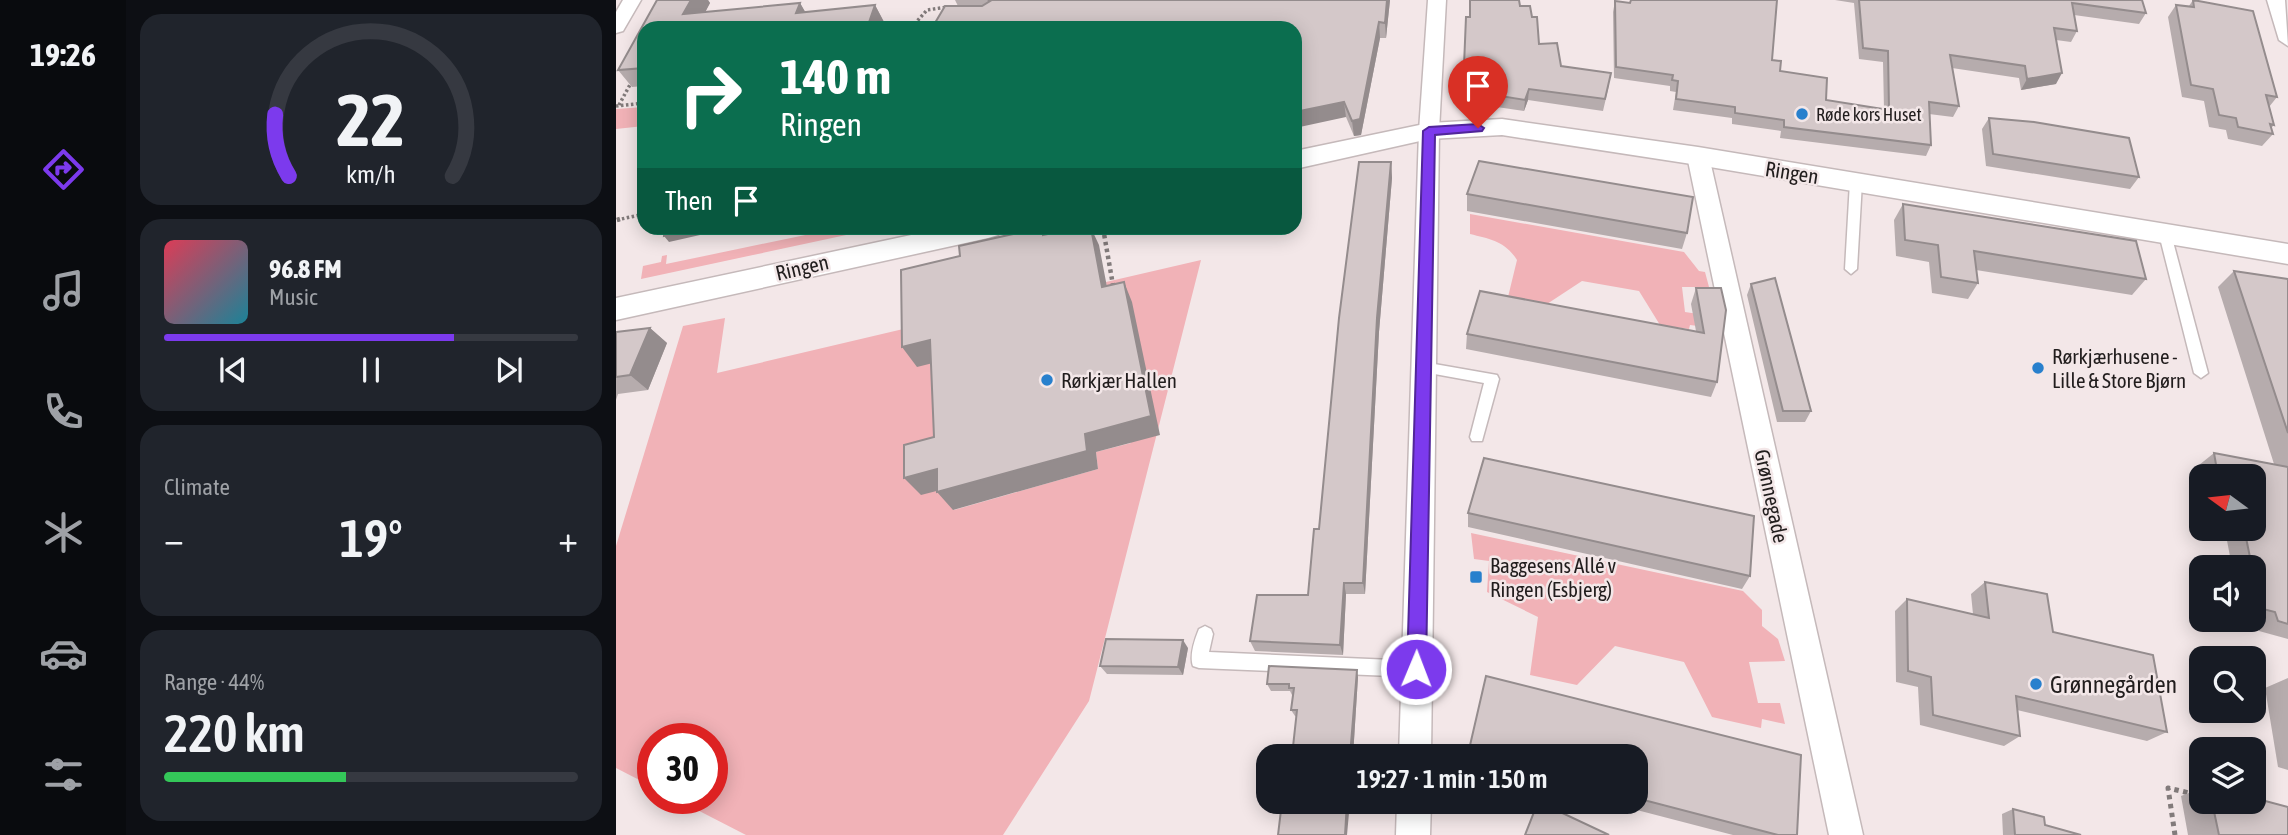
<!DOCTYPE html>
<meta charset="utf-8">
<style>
body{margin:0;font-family:"Asap Condensed",sans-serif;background:#20242c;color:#f1f3f6;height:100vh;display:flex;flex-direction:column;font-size:26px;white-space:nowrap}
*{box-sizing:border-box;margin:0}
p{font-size:23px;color:#9ea1a6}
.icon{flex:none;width:38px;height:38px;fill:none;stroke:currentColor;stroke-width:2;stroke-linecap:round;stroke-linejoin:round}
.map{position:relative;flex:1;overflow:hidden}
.side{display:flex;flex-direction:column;gap:14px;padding:14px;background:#0d0f14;width:490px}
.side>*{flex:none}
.banner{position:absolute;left:21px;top:21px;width:665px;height:214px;border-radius:21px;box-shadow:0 4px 18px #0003;background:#0b6e4f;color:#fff;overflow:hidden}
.needle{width:46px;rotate:285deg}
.fabs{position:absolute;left:1573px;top:464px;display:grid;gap:14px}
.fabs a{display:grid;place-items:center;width:77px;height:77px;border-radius:14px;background:#171b24;box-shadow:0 4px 18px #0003;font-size:35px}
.speed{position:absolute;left:21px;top:723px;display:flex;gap:14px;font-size:35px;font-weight:700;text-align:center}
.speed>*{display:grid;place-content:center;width:91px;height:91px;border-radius:50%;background:#171b24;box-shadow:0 4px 18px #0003;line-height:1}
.speed .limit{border:10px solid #d22;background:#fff;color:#111}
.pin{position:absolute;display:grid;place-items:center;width:60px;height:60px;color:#fff;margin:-72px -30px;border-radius:50% 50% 50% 0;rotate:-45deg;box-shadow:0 0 7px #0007}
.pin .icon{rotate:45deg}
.me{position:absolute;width:77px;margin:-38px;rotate:1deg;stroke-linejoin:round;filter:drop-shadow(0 0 5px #0008)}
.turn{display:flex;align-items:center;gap:24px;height:147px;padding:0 28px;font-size:32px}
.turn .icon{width:91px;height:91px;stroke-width:2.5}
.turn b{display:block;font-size:49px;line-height:60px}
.then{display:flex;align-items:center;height:66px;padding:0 28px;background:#0003;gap:14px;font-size:26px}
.big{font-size:52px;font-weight:600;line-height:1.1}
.side .card{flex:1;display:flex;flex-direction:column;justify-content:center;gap:10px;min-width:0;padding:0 24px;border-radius:21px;background:#20242c}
.side .dial{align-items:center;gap:0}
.dial svg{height:182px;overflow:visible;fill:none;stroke:#363941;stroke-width:7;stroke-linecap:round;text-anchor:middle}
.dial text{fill:#f1f3f6;stroke:none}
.song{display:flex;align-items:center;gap:21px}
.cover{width:84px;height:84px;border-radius:10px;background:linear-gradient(135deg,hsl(350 70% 55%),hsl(190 70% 35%))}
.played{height:7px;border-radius:4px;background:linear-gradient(90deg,#7c3aed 70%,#363941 70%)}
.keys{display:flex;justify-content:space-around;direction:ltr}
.heat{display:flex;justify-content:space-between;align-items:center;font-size:38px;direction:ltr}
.charge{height:10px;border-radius:5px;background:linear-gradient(90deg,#34c759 44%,#363941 0)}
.trip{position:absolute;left:640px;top:744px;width:392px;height:70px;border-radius:21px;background:#171b24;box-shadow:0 4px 18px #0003;font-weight:600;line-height:70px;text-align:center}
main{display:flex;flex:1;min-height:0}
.tabs{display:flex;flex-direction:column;width:126px;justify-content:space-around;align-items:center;background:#090b0e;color:#9ea1a6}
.tabs .icon{width:49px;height:49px}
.tabs .active{color:#7c3aed}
.tabs b{font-size:32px;color:#f1f3f6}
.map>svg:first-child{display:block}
</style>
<main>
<nav class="tabs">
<b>19:26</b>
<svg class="icon active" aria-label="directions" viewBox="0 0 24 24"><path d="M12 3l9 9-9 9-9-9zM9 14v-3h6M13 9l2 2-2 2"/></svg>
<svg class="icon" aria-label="music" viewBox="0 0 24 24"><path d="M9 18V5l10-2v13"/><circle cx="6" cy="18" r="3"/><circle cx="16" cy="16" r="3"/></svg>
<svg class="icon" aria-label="phone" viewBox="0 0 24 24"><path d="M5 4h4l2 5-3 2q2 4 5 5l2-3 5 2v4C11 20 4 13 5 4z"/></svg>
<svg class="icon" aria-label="climate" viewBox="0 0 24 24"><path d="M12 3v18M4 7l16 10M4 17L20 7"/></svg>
<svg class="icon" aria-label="car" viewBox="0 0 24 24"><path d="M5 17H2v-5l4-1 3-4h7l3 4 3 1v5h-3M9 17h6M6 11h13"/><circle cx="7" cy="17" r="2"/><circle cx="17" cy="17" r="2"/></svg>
<svg class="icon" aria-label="filters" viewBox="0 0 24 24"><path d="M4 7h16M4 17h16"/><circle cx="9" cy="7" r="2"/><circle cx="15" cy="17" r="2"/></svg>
</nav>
<section class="side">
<div class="card dial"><svg viewBox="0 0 100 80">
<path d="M14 69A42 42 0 1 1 86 69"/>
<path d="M14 69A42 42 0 0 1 8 42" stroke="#7c3aed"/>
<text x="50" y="56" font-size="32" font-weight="700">22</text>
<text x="50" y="72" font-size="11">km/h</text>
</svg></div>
<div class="card">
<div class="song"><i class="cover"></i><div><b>96.8 FM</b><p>Music</p></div></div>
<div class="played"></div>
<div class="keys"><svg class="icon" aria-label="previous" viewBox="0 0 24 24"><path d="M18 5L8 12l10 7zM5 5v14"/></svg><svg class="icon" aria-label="pause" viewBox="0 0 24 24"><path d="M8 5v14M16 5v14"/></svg><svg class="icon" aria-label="next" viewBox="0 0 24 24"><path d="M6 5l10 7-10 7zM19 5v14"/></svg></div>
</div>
<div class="card"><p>Climate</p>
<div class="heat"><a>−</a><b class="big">19°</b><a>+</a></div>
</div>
<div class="card"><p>Range · 44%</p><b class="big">220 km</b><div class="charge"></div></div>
</section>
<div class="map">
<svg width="1672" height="835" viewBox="0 0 1672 835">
<rect width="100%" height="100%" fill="#f3e7e8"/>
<!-- green -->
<path fill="#f1b2b7" d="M28 107V126L0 129V109Z
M854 214 1068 252 1083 271 1089 272 1093 287H1066L1069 312 1089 315 1090 327 1074 325 1073 329 1044 325 1023 291 966 281 931 304 892 297 901 260C889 241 874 239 854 234Z
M223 228H263L25 279 27 266 45 262 46 256 51 255 50 264Z
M585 260 473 701 387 835H130L58 798H96V738H37V787L0 768V546L67 326 109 318 101 373 300 326 329 360 338 510 482 469 480 452 515 443 490 282Z
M855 533 1127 591 1146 610V626L1162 639 1169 661 1133 662 1142 703H1164L1169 724 1146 719 1145 728 1096 717 1068 662 999 646 961 685 914 675 922 617 871 592 873 561 858 559Z"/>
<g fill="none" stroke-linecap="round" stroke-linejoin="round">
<!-- service casing -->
<g stroke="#c5b9ba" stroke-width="3">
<path id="service" d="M1240 178 1246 182 1241 269 1235 274 1229 269 1234 182Z
M1549 230 1555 234 1592 373 1585 378 1578 373 1543 234Z
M807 362 881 375 883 379 866 441H856L854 437 868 383 802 371 800 367Z
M589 626 595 629 597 634 593 652 800 661 806 663 808 669 806 675 800 677 583 668 577 666C573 655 579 639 583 629Z"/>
</g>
<!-- minor casing -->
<g stroke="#c5b9ba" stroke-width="3">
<path id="minor" d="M7 0H25L7 31 0 33V12Z
M812 0H830L823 131 815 756H783L803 131Z
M1651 0H1669L1672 46 1663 40Z
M1082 149 1093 156 1247 835H1213L1071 156Z
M781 802H815L814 835H780Z"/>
</g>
<!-- tertiary casing -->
<g stroke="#c5b9ba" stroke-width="3">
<path id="tertiary" d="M886 119 1082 147 1672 244V264L1082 165 886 135 813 139 679 169V151L813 123Z
M328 228H386L382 235 372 238 0 320V298Z"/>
</g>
<!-- path-far2 -->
<path stroke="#827b7b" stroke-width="3.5" stroke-dasharray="2.5 2.5" stroke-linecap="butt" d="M295 28 311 10 331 7
M3 105 16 81
M0 106 28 103
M1 220 28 214"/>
<!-- path-far1 -->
<path stroke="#827b7b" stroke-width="4.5" stroke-dasharray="3.5 3.5" stroke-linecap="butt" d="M1 220 4 219
M487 228 498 291"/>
<!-- path -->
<path stroke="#827b7b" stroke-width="5" stroke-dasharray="4.5 4.5" stroke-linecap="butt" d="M1559 835 1552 788 1586 796"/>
<!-- service -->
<use href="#service" fill="#fff" fill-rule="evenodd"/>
<!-- minor -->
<use href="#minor" fill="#fff" fill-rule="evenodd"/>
<!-- tertiary -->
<use href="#tertiary" fill="#fff" fill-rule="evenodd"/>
</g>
<!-- wall -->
<path fill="#b6acad" d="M41 0H92L94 3 89 12 184 3 189 12 259 5 268 22 266 28H28V86L16 87 2 70Z
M339 0H774L770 38H764L745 135 738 136 730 117 679 28H316L342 6Z
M1219 0H1526L1530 13 1523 24 1458 15 1461 31 1455 42 1440 40V84L1405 90 1403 78 1336 68 1343 106 1337 117 1313 114 1315 145 1310 156 1164 138 1165 131 1116 124V118L1057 110 1060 92 1054 91V86L998 78 997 12 999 1 1156 60 1164 71 1210 100 1268 109 1267 62 1243 59 1238 3Z
M1577 0 1661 97 1653 107 1658 125 1655 128 1657 134 1646 146 1612 139 1610 130 1593 127 1588 101 1566 97 1552 17 1560 5 1573 6Z
M904 6 916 17 923 44 945 66 993 85 987 111 912 100 908 111 847 102 850 17Z
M1373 118 1523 177 1514 189 1370 166 1366 129Z
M775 162 776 178 763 332 749 594H730L727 655 639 651 634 641 692 595 703 529Z
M851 194 1071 233 1066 249 851 211Z
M1287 204 1530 279 1516 295 1360 270 1362 283 1352 299 1316 293 1313 262 1280 256 1278 220Z
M1618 271 1672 279V639L1643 631 1640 622 1630 620H1638V567H1616L1609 530 1602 528H1638V476H1586V483L1583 465 1598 453 1658 464 1602 287Z
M1135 284 1195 411 1189 422H1161L1131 295Z
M1080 288 1101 382 1095 397 850 349 851 334 1080 331 1075 304Z
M34 328 51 343 32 390 2 394 0 400V332Z
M852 513 1134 576 1126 589 852 527Z
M1369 582 1437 632 1551 732 1531 741 1401 710 1404 736 1388 746 1304 725 1302 687 1280 682 1279 611 1291 599 1357 614 1355 594Z
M572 648 567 675 491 674 484 666Z
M870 676 1185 755 1181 835H1117L990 802H1020V756H852Z
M742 677 737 756H676L681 717 679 716 675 710 677 695H676L674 691H655L651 684Z
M1672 678V770L1662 767 1649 688Z
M1586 788V802H1638L1672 835H1572L1565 796Z
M1397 809 1429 825 1465 835H1387L1386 814Z"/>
<!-- shaded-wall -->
<path fill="#948c8d" d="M75 0H92L94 3 81 28 67 14Z
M771 0H774L770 38 769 23Z
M184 3 194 20 180 13Z
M259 5 268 22 266 28H251Z
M763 22 764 38 745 135 738 136 736 121Z
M1446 73 1440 84 1405 90 1411 79Z
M913 89 912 100 908 111 909 100Z
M728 102 730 117 679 128V112Z
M775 162 776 178 763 332 749 594 747 583 761 318Z
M78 228H85L84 235 53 242 48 236Z
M475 228 483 245 495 308 486 287Z
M508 282 516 302 544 435 480 452 482 469 337 510 321 492 469 434Z
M34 328 51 343 32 390 14 375Z
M314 340 329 360 301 367 286 347Z
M321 469 336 487 305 495 288 478Z
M728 583 730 594 727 655 724 645Z
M567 640 572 648 567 675 562 667Z
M741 670 742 677 737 756H734Z
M731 802H734L731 835H729Z"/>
<!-- building -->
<path fill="#d4c8c9" stroke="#948c8d" stroke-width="2" d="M41 0H75L67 14 184 3 180 13 259 5 251 28H28V68L2 70Z
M372 0H771L769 23 763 22 744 119 736 121 728 102 679 112V28H540L541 25 450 24 448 28H316L329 6H366L374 1Z
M854 0H903L904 6H914L916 17H921L923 44 941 43 945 66 995 73 989 99 913 89 909 100 847 90 850 17H854Z
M1015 0H1161L1156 60 1165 61 1164 71 1211 78 1210 100 1273 110 1272 51 1247 48 1243 0H1526L1530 13 1456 3 1461 31 1438 28 1446 73 1411 79 1409 66 1334 55 1343 106 1313 102 1315 145 1168 127V120L1119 113V107L1060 99 1062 81 1056 80 1057 75 1000 67 999 1 1014 3Z
M1577 0 1637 11 1661 97 1650 95 1658 125 1654 124 1657 134 1622 127 1620 118 1603 115 1597 89 1575 85 1560 5 1578 7Z
M1373 118 1418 122 1513 138 1523 177 1377 154Z
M863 161 1077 197 1071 233 851 194Z
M743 162H775L761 318 747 583H728L724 645 634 641 641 595H692L698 529H703L723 318Z
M1287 204 1520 241 1530 279 1358 251 1362 283 1325 277 1322 245 1289 240Z
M49 228H78V229L48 236Z
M424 228H427V235L461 228H475L486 287 508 282 535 416 469 434 471 451 321 492V469L288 478V445L318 437 314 340 286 347 285 270 344 256 343 246Z
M1618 271 1672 279V433Z
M1159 278 1195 411H1167L1135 284Z
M1080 288H1105L1110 310 1101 382 851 334 864 291 1088 333Z
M34 328 14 375 0 377V332Z
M1598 453 1672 467V624L1662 621 1659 612 1643 608 1638 580V567H1636L1628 528H1638V476H1602Z
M868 458 1138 516 1134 576 852 513Z
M1369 582 1431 594 1437 632 1537 655 1551 732 1400 696 1404 736 1317 715 1315 677 1292 671 1291 599 1373 618Z
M490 639 567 640 562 667 484 666Z
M653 666 741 670 734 756H676L681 710H675L678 688H673V684H651Z
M870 676 1185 755 1181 835H1162L1020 798V756H860L852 754Z
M1638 798 1672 807V835H1603L1596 802H1638Z
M666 802H731L729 835H662Z
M922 802H923L993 835H909Z
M1397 809 1428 817 1429 825 1465 835H1399Z"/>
<!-- route -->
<path fill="#7c3aed" stroke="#51269a" stroke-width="2" d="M862 124 868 128 866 131 819 135 810 669 807 675 800 678 794 675 791 669 807 131 813 127Z"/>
<!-- markers -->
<g fill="#2880cd" stroke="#f3e7e8" stroke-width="2.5">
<circle cx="1186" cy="114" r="7"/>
<circle cx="1422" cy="368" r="7"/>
<circle cx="431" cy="380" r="7"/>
<rect x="853" y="570" width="14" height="14" rx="3.5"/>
<circle cx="1420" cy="684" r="7"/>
</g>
<g text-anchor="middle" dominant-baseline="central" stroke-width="5" stroke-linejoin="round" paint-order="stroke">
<!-- far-poi labels -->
<g font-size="18" fill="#211d1d" stroke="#f3e7e8" text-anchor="start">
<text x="1200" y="114">Røde kors Huset</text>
</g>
<!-- street labels -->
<g font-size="21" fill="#211d1d" stroke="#f3e7e8">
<text transform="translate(1176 172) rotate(9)">Ringen</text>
<text transform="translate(186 267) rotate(-13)">Ringen</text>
<text transform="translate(1156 496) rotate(78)">Grønnegade</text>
</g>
<!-- poi labels -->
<g font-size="21" fill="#211d1d" stroke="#f3e7e8" text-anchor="start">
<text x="1436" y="356">Rørkjærhusene -<tspan x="1436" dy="24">Lille &amp; Store Bjørn</tspan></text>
<text x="445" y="380">Rørkjær Hallen</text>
<text x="874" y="565">Baggesens Allé v<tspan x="874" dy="24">Ringen (Esbjerg)</tspan></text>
</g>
<!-- near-poi labels -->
<g font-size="24" fill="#211d1d" stroke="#f3e7e8" text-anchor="start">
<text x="1434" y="684">Grønnegården</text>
</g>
</g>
</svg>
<div class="fabs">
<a><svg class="needle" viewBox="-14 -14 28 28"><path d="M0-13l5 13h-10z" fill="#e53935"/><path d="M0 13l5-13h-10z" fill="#9ea1a6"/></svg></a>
<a><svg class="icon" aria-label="sound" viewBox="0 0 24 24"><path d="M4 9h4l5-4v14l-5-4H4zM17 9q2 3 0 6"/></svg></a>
<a><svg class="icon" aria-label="search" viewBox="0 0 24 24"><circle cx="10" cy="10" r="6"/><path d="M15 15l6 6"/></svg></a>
<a><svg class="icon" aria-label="layers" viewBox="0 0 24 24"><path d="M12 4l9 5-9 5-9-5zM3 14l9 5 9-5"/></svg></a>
</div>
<div class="speed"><div class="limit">30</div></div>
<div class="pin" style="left:862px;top:128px;background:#d93025"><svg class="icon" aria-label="arrive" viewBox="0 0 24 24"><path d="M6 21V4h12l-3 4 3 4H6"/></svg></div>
<svg class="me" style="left:800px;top:669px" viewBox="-20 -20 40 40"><circle r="17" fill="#7c3aed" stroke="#fff" stroke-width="3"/><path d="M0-11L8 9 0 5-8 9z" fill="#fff"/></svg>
<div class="trip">19:27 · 1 min · 150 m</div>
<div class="banner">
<div class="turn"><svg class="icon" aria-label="right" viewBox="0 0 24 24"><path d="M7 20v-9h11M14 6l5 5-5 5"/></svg><div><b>140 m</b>Ringen</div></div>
<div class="then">Then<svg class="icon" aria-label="arrive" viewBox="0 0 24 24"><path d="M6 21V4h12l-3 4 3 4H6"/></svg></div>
</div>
</div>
</main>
